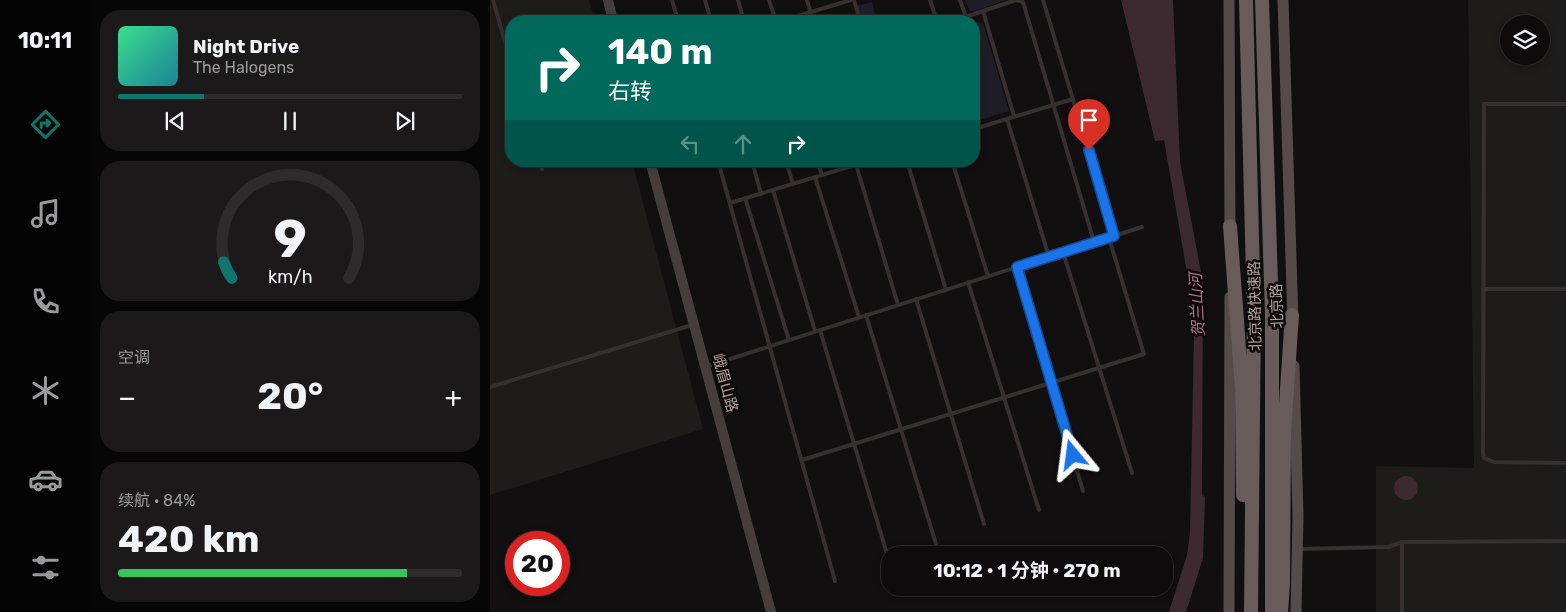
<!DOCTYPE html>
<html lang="zh">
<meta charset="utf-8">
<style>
body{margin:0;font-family:Rubik,"Noto Sans SC",sans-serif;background:#1b1919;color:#f1f3f6;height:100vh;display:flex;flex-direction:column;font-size:19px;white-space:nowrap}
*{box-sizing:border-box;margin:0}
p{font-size:16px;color:#9a9b9d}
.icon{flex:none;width:28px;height:28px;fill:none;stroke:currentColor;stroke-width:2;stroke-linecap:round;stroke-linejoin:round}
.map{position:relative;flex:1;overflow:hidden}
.panel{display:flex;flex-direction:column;gap:10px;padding:10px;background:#070606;width:400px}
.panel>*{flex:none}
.top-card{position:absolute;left:15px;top:15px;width:475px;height:152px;border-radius:20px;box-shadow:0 2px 8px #0003,0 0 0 1px #2d2b2c;background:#00695c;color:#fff;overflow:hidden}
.controls{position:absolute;left:1010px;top:15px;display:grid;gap:10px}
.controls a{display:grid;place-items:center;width:50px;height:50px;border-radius:50%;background:#0d0b0b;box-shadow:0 2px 8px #0003,0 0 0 1px #2d2b2c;font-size:25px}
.speed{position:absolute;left:15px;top:531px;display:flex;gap:10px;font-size:25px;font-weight:700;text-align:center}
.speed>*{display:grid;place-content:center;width:65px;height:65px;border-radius:50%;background:#0d0b0b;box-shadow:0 2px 8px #0003,0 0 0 1px #2d2b2c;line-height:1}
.speed .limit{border:8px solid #d22;background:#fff;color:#111}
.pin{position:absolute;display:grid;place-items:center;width:42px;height:42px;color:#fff;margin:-51px -21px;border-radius:50% 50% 50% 0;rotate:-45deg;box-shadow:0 0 5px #0007}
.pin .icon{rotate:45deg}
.me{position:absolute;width:55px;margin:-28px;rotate:344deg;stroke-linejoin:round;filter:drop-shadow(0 0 4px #0008)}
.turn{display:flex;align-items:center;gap:18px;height:105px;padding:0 20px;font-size:22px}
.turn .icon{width:65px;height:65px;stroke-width:2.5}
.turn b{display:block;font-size:35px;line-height:42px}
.lanes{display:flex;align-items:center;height:48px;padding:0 20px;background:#0003;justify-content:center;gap:25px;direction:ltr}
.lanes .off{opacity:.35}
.big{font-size:38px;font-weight:700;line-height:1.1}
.panel .card{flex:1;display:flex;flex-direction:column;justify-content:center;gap:8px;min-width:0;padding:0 18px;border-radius:20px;background:#1b1919}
.panel .dial{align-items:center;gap:0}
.dial svg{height:130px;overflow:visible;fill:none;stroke:#2d2b2c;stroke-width:7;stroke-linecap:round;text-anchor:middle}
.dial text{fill:#f1f3f6;stroke:none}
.song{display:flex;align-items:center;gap:15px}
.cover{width:60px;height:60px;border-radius:8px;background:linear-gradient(135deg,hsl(150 70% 55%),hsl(190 70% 35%))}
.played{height:5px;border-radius:2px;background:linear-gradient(90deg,#0f766e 25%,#2d2b2c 25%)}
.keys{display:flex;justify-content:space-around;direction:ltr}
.heat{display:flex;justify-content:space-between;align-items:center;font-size:28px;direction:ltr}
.charge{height:8px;border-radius:4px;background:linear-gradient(90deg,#34c759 84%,#2d2b2c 0)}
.trip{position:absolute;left:391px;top:546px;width:292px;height:50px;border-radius:20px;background:#0d0b0b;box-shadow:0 2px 8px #0003,0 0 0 1px #2d2b2c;font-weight:700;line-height:50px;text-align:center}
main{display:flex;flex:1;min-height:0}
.tabs{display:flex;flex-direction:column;width:90px;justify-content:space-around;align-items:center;background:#050404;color:#9a9b9d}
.tabs .icon{width:35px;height:35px}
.tabs .on{color:#0f766e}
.tabs b{font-size:22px;color:#f1f3f6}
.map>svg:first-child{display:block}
</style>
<main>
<nav class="tabs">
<b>10:11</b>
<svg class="icon on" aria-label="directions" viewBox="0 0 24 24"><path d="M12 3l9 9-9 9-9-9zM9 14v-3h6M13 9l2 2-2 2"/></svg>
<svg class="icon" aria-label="music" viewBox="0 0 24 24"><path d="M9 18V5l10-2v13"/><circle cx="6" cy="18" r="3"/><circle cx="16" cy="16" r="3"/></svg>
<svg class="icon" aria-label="phone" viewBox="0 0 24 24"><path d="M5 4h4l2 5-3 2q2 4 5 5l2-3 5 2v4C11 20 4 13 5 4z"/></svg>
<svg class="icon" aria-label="climate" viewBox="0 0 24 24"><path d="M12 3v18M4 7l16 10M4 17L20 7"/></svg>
<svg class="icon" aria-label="car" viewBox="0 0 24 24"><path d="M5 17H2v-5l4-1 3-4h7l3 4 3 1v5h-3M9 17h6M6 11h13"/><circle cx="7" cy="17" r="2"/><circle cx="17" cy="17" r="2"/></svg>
<svg class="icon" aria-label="filters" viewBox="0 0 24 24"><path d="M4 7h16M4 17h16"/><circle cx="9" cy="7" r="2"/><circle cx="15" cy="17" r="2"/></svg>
</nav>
<section class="panel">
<div class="card">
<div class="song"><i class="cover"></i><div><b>Night Drive</b><p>The Halogens</p></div></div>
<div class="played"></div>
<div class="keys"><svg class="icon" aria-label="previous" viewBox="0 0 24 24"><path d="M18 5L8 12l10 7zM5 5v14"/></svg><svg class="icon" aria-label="pause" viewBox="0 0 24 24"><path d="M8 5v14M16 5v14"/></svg><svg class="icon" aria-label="next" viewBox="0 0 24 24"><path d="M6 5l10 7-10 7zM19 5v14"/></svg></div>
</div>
<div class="card dial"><svg viewBox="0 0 100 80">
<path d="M14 69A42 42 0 1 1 86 69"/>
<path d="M14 69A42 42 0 0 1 9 59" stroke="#0f766e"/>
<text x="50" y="56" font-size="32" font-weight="700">9</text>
<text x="50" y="72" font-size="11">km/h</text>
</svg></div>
<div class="card"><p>空调</p>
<div class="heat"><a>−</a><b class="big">20°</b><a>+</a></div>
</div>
<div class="card"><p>续航 · 84%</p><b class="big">420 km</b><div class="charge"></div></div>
</section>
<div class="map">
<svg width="1076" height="612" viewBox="0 0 1076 612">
<rect width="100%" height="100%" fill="#110f0f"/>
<!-- built -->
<path fill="#1e1b1b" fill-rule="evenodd" d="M0 0H99L105 21H21V161H142L213 429 0 495Z
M978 0H1076V612H886V466L984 468ZM1019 24H1051V56H1019Z"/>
<!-- green -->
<path fill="#1f1d27" d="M475 0H516L484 11H480Z
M382 2 387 21H372L367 6Z
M484 21 493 23 519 111 484 122Z"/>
<!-- water -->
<path fill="#3d2a31" d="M631 0H683L690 162 713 282 712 495 715 497 713 558 696 612H679L697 555 700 533 705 284H699L674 140 665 141Z
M904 488a12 12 0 1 1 24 0a12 12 0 1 1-24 0Z"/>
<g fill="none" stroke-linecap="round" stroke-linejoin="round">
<!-- lane -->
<path stroke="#363030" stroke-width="4" d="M3 0 21 63
M182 0 188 21
M215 0 221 21
M248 0 254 21
M279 0 286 21
M317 0 323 21
M364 0 370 21
M440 0 447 21
M470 0 476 17
M526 0 533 2 604 242
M553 0 624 236
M493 11 524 116
M291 21 361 0
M463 21 526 0
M1076 104H994L993 453 994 458 1004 462 1076 463
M517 119 559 257
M484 129 583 99
M50 161 52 169
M228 161 345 581
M262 161 271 194
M296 161 303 184
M327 161 332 175
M365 161 408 305
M417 161 456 290
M462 161 498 276
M325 177 369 317
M283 190 325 331
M255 198 299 340
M240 203 378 161
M573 252 642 473
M527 267 593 491
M478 282 549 510
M993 289H1076
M426 299 494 524
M376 315 446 544
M330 330 400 564
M215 367 652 227
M0 387 202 325
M312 460 654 354 619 238
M809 549 898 547 912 542 1076 541
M912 612V542"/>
<!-- secondary -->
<path stroke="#463e3e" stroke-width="10" d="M118 0 123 21
M160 161 281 612"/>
<!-- primary -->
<path stroke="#554b4c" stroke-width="11" d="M739 0 740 233
M793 0 803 323
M804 366 808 516 806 612
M739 612 740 297"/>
<!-- highway -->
<path stroke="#685b5c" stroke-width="14" d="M756 0 764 316 761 612
M772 0 782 314V612
M740 226 752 389 753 495
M791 612 793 584 794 433 802 315"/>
</g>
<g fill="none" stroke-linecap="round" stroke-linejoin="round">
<!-- route casing -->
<g stroke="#114b97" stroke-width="12">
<path id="route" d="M583 455 527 267 624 236 599 150"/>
</g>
<!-- route -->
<use href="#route" stroke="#1a73e8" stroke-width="9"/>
</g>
<g text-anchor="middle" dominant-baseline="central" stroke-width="5" stroke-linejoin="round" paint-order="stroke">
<!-- street labels -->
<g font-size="15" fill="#b39fa1" stroke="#0c0a0a">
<text transform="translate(765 306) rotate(-91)">北京路快速路</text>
<text transform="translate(787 306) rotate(-92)">北京路</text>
<text transform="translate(235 383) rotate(75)">峨眉山路</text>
</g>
<!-- water labels -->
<g font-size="16" font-style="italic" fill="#b37187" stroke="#0c0a0a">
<text transform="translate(707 305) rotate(-93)">贺兰山河</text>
</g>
</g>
</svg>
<div class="controls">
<a><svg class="icon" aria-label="layers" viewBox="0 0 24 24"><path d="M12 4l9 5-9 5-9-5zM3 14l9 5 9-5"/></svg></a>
</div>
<div class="speed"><div class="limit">20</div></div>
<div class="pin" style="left:599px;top:150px;background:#d93025"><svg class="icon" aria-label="arrive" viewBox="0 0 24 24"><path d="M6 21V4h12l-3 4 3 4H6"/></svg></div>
<svg class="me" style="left:583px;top:455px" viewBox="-20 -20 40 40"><path d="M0-17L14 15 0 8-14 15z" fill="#1a73e8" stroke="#fff" stroke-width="4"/></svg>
<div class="trip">10:12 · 1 分钟 · 270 m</div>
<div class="top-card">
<div class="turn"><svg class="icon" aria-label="right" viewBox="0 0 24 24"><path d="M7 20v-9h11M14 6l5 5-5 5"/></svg><div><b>140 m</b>右转</div></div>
<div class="lanes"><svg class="icon off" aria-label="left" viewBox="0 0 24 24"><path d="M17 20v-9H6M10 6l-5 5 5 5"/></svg><svg class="icon off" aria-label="ahead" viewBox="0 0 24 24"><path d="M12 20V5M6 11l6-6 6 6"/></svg><svg class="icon" aria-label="right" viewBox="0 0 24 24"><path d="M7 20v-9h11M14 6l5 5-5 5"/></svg></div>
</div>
</div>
</main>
